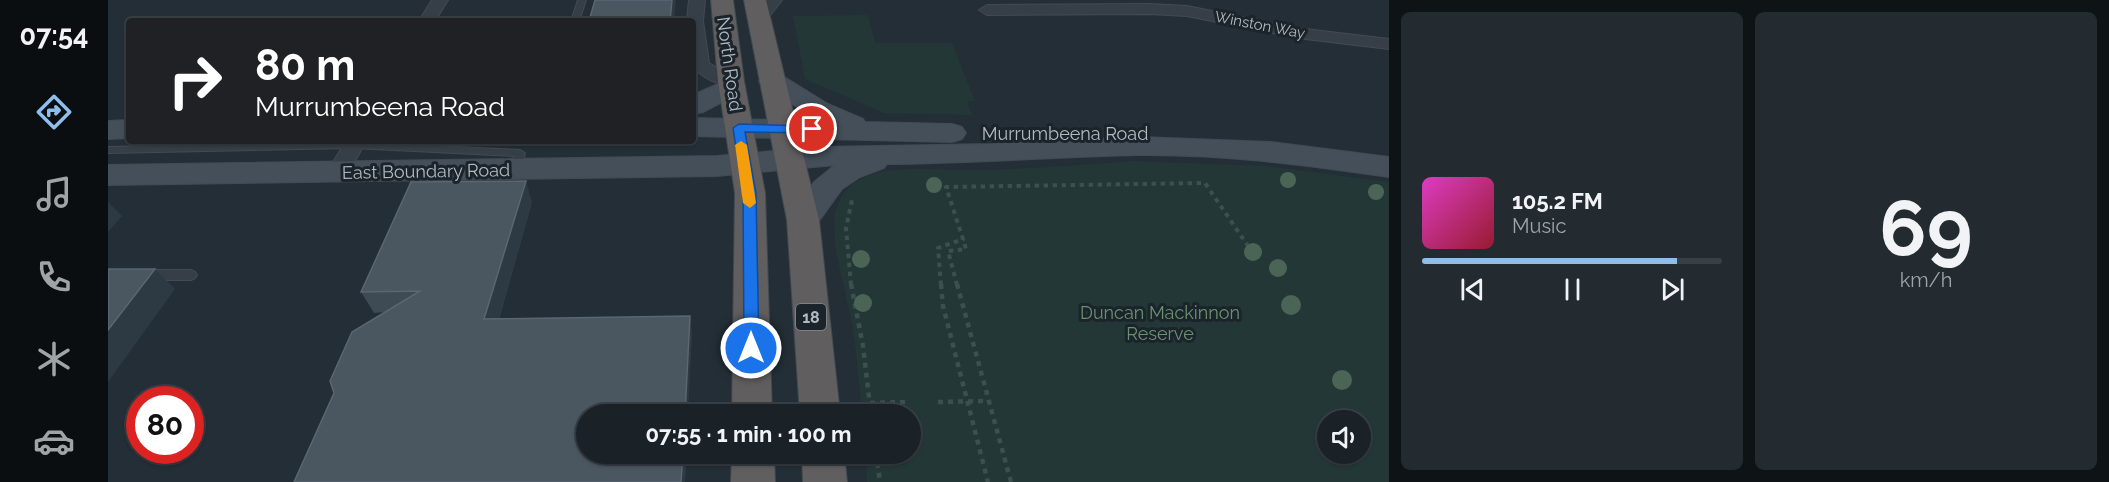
<!DOCTYPE html>
<meta charset="utf-8">
<style>
body{margin:0;font-family:Raleway,sans-serif;background:#232a30;color:#f1f3f6;height:100vh;display:flex;flex-direction:column;font-size:22px;white-space:nowrap}
*{box-sizing:border-box;margin:0}
p{font-size:20px;color:#9fa4a8}
.icon{flex:none;width:33px;height:33px;fill:none;stroke:currentColor;stroke-width:2;stroke-linecap:round;stroke-linejoin:round}
.map{position:relative;flex:1;overflow:hidden}
.drawer{display:flex;flex-direction:column;gap:12px;padding:12px;background:#0e1316;width:720px}
.drawer>*{flex:none}
.hud{position:absolute;left:18px;top:18px;width:570px;height:126px;border-radius:6px;box-shadow:0 2px 4px #0004,0 0 0 2px #383f45;background:#202124;color:#fff;overflow:hidden}
.buttons{position:absolute;left:1209px;top:410px;display:grid;gap:12px}
.buttons a{display:grid;place-items:center;width:54px;height:54px;border-radius:50%;background:#1a2228;box-shadow:0 2px 4px #0004,0 0 0 2px #383f45;font-size:30px}
.speed{position:absolute;left:18px;top:386px;display:flex;gap:12px;font-size:30px;font-weight:700;text-align:center}
.speed>*{display:grid;place-content:center;width:78px;height:78px;border-radius:50%;background:#1a2228;box-shadow:0 2px 4px #0004,0 0 0 2px #383f45;line-height:1}
.speed .limit{border:9px solid #d22;background:#fff;color:#111}
.pin{position:absolute;display:grid;place-items:center;width:51px;height:51px;color:#fff;margin:-26px;border:3px solid #fff;border-radius:50%;box-shadow:0 2px 6px #0007}
.me{position:absolute;width:66px;margin:-33px;rotate:0deg;stroke-linejoin:round;filter:drop-shadow(0 0 4px #0008)}
.turn{display:flex;align-items:center;gap:21px;height:126px;padding:0 30px;font-size:27px}
.turn .icon{width:78px;height:78px;stroke-width:2.5}
.turn b{display:block;font-size:42px;line-height:51px}
.drawer .tile{flex:1;display:flex;flex-direction:column;justify-content:center;gap:9px;min-width:0;padding:0 21px;border-radius:9px;background:#232a30}
.drawer .dial{align-items:center;gap:0}
.dial b{font-size:78px;line-height:1}
.song{display:flex;align-items:center;gap:18px}
.cover{width:72px;height:72px;border-radius:9px;background:linear-gradient(135deg,hsl(310 70% 55%),hsl(350 70% 35%))}
.played{height:6px;border-radius:3px;background:linear-gradient(90deg,#8cbfed 85%,#383f45 85%)}
.keys{display:flex;justify-content:space-around;direction:ltr}
.drawer .tiles{flex:1;display:grid;gap:12px;grid-template-columns:repeat(2,1fr)}
.trip{position:absolute;left:468px;top:404px;width:345px;height:60px;border-radius:30px;background:#1a2228;box-shadow:0 2px 4px #0004,0 0 0 2px #383f45;font-weight:700;line-height:60px;text-align:center}
main{display:flex;flex:1;min-height:0}
.tabs{display:flex;flex-direction:column;width:108px;justify-content:space-around;align-items:center;background:#0a0e10;color:#9fa4a8}
.tabs .icon{width:42px;height:42px}
.tabs .current{color:#8cbfed}
.tabs b{font-size:27px;color:#f1f3f6}
.map>svg:first-child{display:block}
</style>
<main>
<nav class="tabs">
<b>07:54</b>
<svg class="icon current" aria-label="directions" viewBox="0 0 24 24"><path d="M12 3l9 9-9 9-9-9zM9 14v-3h6M13 9l2 2-2 2"/></svg>
<svg class="icon" aria-label="music" viewBox="0 0 24 24"><path d="M9 18V5l10-2v13"/><circle cx="6" cy="18" r="3"/><circle cx="16" cy="16" r="3"/></svg>
<svg class="icon" aria-label="phone" viewBox="0 0 24 24"><path d="M5 4h4l2 5-3 2q2 4 5 5l2-3 5 2v4C11 20 4 13 5 4z"/></svg>
<svg class="icon" aria-label="climate" viewBox="0 0 24 24"><path d="M12 3v18M4 7l16 10M4 17L20 7"/></svg>
<svg class="icon" aria-label="car" viewBox="0 0 24 24"><path d="M5 17H2v-5l4-1 3-4h7l3 4 3 1v5h-3M9 17h6M6 11h13"/><circle cx="7" cy="17" r="2"/><circle cx="17" cy="17" r="2"/></svg>
</nav>
<div class="map">
<svg width="1281" height="482" viewBox="0 0 1281 482">
<rect width="100%" height="100%" fill="#232e36"/>
<!-- green -->
<path fill="#243737" fill-rule="evenodd" d="M760 15 767 43H844L867 101 859 102 864 115 776 113 697 79 685 16Z
M1025 161 1158 166 1281 182V482H759L758 453H802V414H754C751 384 749 353 744 323 738 292 723 246 727 215 730 194 745 180 765 174 795 165 838 171 870 170 921 169 973 165 1025 161ZM1220 420H1252V453H1220Z"/>
<g fill="none" stroke-linecap="round" stroke-linejoin="round">
<!-- service casing -->
<g stroke="#424b53" stroke-width="2">
<path id="service" d="M470 0H478L471 21H463Z
M245 142 412 150 417 153 413 169 408 173 403 169 406 156 245 148 0 153V147Z
M37 270H83L87 272 89 275 87 278 83 280H37L33 278 31 275 33 272Z"/>
</g>
<!-- minor casing -->
<g stroke="#424b53" stroke-width="2">
<path id="minor" d="M324 0H340L327 21H311Z
M581 0H597L595 21 601 63C610 70 627 74 632 81L630 85C614 89 597 78 585 68V21H579Z
M657 0H674L657 22H645L643 18Z
M1042 4 1079 6 1189 28 1281 39V49L1189 38 1079 16 1042 14 879 15 871 10 879 5Z
M238 141H258L238 177 230 179 222 177 219 172Z"/>
</g>
<!-- secondary casing -->
<g stroke="#424b53" stroke-width="2">
<path id="secondary" d="M664 73 673 75 720 104 755 119 757 122 844 124 854 127 858 133 854 139 844 142 585 136V118L713 121 655 87 651 81 655 75Z
M624 78 633 80 637 86 633 92 595 112 585 114V95Z
M21 120V138L0 139V121Z
M1032 137 1163 142 1281 157V177C1198 165 1115 154 1030 155 946 157 863 163 779 164L776 168 752 177 734 189 706 228 695 231 684 228 679 220 706 182 727 165 609 176 0 185V165L609 156 713 147 885 144Z"/>
</g>
<!-- trunk casing -->
<g stroke="#404a51" stroke-width="2">
<path id="trunk" d="M603 0H625L636 81 657 193 664 414H624L627 193 610 81Z
M636 0H658L711 220 732 414H692L679 220Z
M624 453H666L667 482H623Z
M694 453H736L739 482H695Z"/>
</g>
<!-- path-far1 -->
<path stroke="#3d4f4e" stroke-width="4" stroke-dasharray="4.5 4.5" stroke-linecap="butt" d="M743 285 738 228 744 200
M833 285 830 248 855 239 838 187 1097 183 1140 246
M849 285 840 251 858 249 855 239"/>
<!-- path -->
<path stroke="#3d4f4e" stroke-width="4.5" stroke-dasharray="5 5" stroke-linecap="butt" d="M743 284 755 346 763 414
M833 284 835 306 880 482
M849 284 903 482
M830 402 880 401
M762 403 799 402
M768 453 772 482"/>
<!-- service -->
<use href="#service" fill="#363f47" fill-rule="evenodd"/>
<!-- minor -->
<use href="#minor" fill="#363f47" fill-rule="evenodd"/>
<!-- secondary -->
<use href="#secondary" fill="#444f59" fill-rule="evenodd"/>
<!-- trunk -->
<use href="#trunk" fill="#605e5e" fill-rule="evenodd"/>
</g>
<!-- trees -->
<g fill="#4a6455">
<circle cx="1180" cy="180" r="8"/>
<circle cx="826" cy="185" r="8"/>
<circle cx="1268" cy="192" r="8"/>
<circle cx="1145" cy="252" r="9"/>
<circle cx="753" cy="259" r="9"/>
<circle cx="1170" cy="268" r="9"/>
<circle cx="755" cy="303" r="9"/>
<circle cx="1183" cy="305" r="10"/>
<circle cx="1234" cy="380" r="10"/>
</g>
<!-- wall -->
<path fill="#3e4a54" d="M424 202 391 319 582 316 584 336 478 453H578L577 482H186L277 312 266 313 253 292Z"/>
<!-- shaded-wall -->
<path fill="#2e3a43" d="M564 0H568L566 21H562Z
M418 181 424 202 385 339 376 319Z
M0 202 14 216 0 232Z
M47 269 67 289 0 382V330Z
M582 316 584 336 580 414H577Z
M575 453H578L577 482H573Z"/>
<!-- building -->
<path fill="#4a5660" stroke="#5a6670" stroke-width="1.5" d="M487 0H564L562 21H481Z
M418 181 376 319 582 316 577 414H478V453H575L573 482H186L226 393 222 381 244 332 312 291 253 292 303 182Z
M0 269H47L0 330Z"/>
<!-- route -->
<path fill="#1a73e8" stroke="#114b97" stroke-width="1.5" d="M631 124 704 126 710 129 704 133 637 132 648 193 651 348 649 352 643 354 638 352 636 348 635 193 625 128Z"/>
<!-- slow -->
<path fill="#f59e0b" d="M633 141 639 145 648 203 642 208 635 203 627 145Z"/>
<g text-anchor="middle" dominant-baseline="central" stroke-width="6" stroke-linejoin="round" paint-order="stroke">
<!-- far-street labels -->
<g font-size="15" fill="#b0bac3" stroke="#1b242b">
<text transform="translate(1152 25) rotate(11)">Winston Way</text>
</g>
<!-- shield labels -->
<rect fill="#1b242b" stroke="#838d95" stroke-width="1.5" x="688" y="304" width="30" height="26" rx="4.5"/>
<g font-size="16" font-weight="bold" fill="#b0bac3">
<text x="703" y="317">18</text>
</g>
<!-- street labels -->
<g font-size="18" fill="#b0bac3" stroke="#1b242b">
<text transform="translate(622 64) rotate(82)">North Road</text>
<text x="957" y="133">Murrumbeena Road</text>
<text transform="translate(318 171) rotate(-1)">East Boundary Road</text>
</g>
<!-- park labels -->
<g font-size="18" fill="#6a916e" stroke="#1b242b">
<text x="1052" y="312">Duncan Mackinnon<tspan x="1052" dy="21">Reserve</tspan></text>
</g>
</g>
</svg>
<div class="buttons">
<a><svg class="icon" aria-label="sound" viewBox="0 0 24 24"><path d="M4 9h4l5-4v14l-5-4H4zM17 9q2 3 0 6"/></svg></a>
</div>
<div class="speed"><div class="limit">80</div></div>
<div class="pin" style="left:704px;top:129px;background:#d93025"><svg class="icon" aria-label="arrive" viewBox="0 0 24 24"><path d="M6 21V4h12l-3 4 3 4H6"/></svg></div>
<svg class="me" style="left:643px;top:348px" viewBox="-20 -20 40 40"><circle r="17" fill="#1a73e8" stroke="#fff" stroke-width="3"/><path d="M0-11L8 9 0 5-8 9z" fill="#fff"/></svg>
<div class="trip">07:55 · 1 min · 100 m</div>
<div class="hud">
<div class="turn"><svg class="icon" aria-label="right" viewBox="0 0 24 24"><path d="M7 20v-9h11M14 6l5 5-5 5"/></svg><div><b>80 m</b>Murrumbeena Road</div></div>
</div>
</div>
<section class="drawer">
<div class="tiles">
<div class="tile">
<div class="song"><i class="cover"></i><div><b>105.2 FM</b><p>Music</p></div></div>
<div class="played"></div>
<div class="keys"><svg class="icon" aria-label="previous" viewBox="0 0 24 24"><path d="M18 5L8 12l10 7zM5 5v14"/></svg><svg class="icon" aria-label="pause" viewBox="0 0 24 24"><path d="M8 5v14M16 5v14"/></svg><svg class="icon" aria-label="next" viewBox="0 0 24 24"><path d="M6 5l10 7-10 7zM19 5v14"/></svg></div>
</div>
<div class="tile dial"><b>69</b><p>km/h</p></div>
</div>
</section>
</main>
